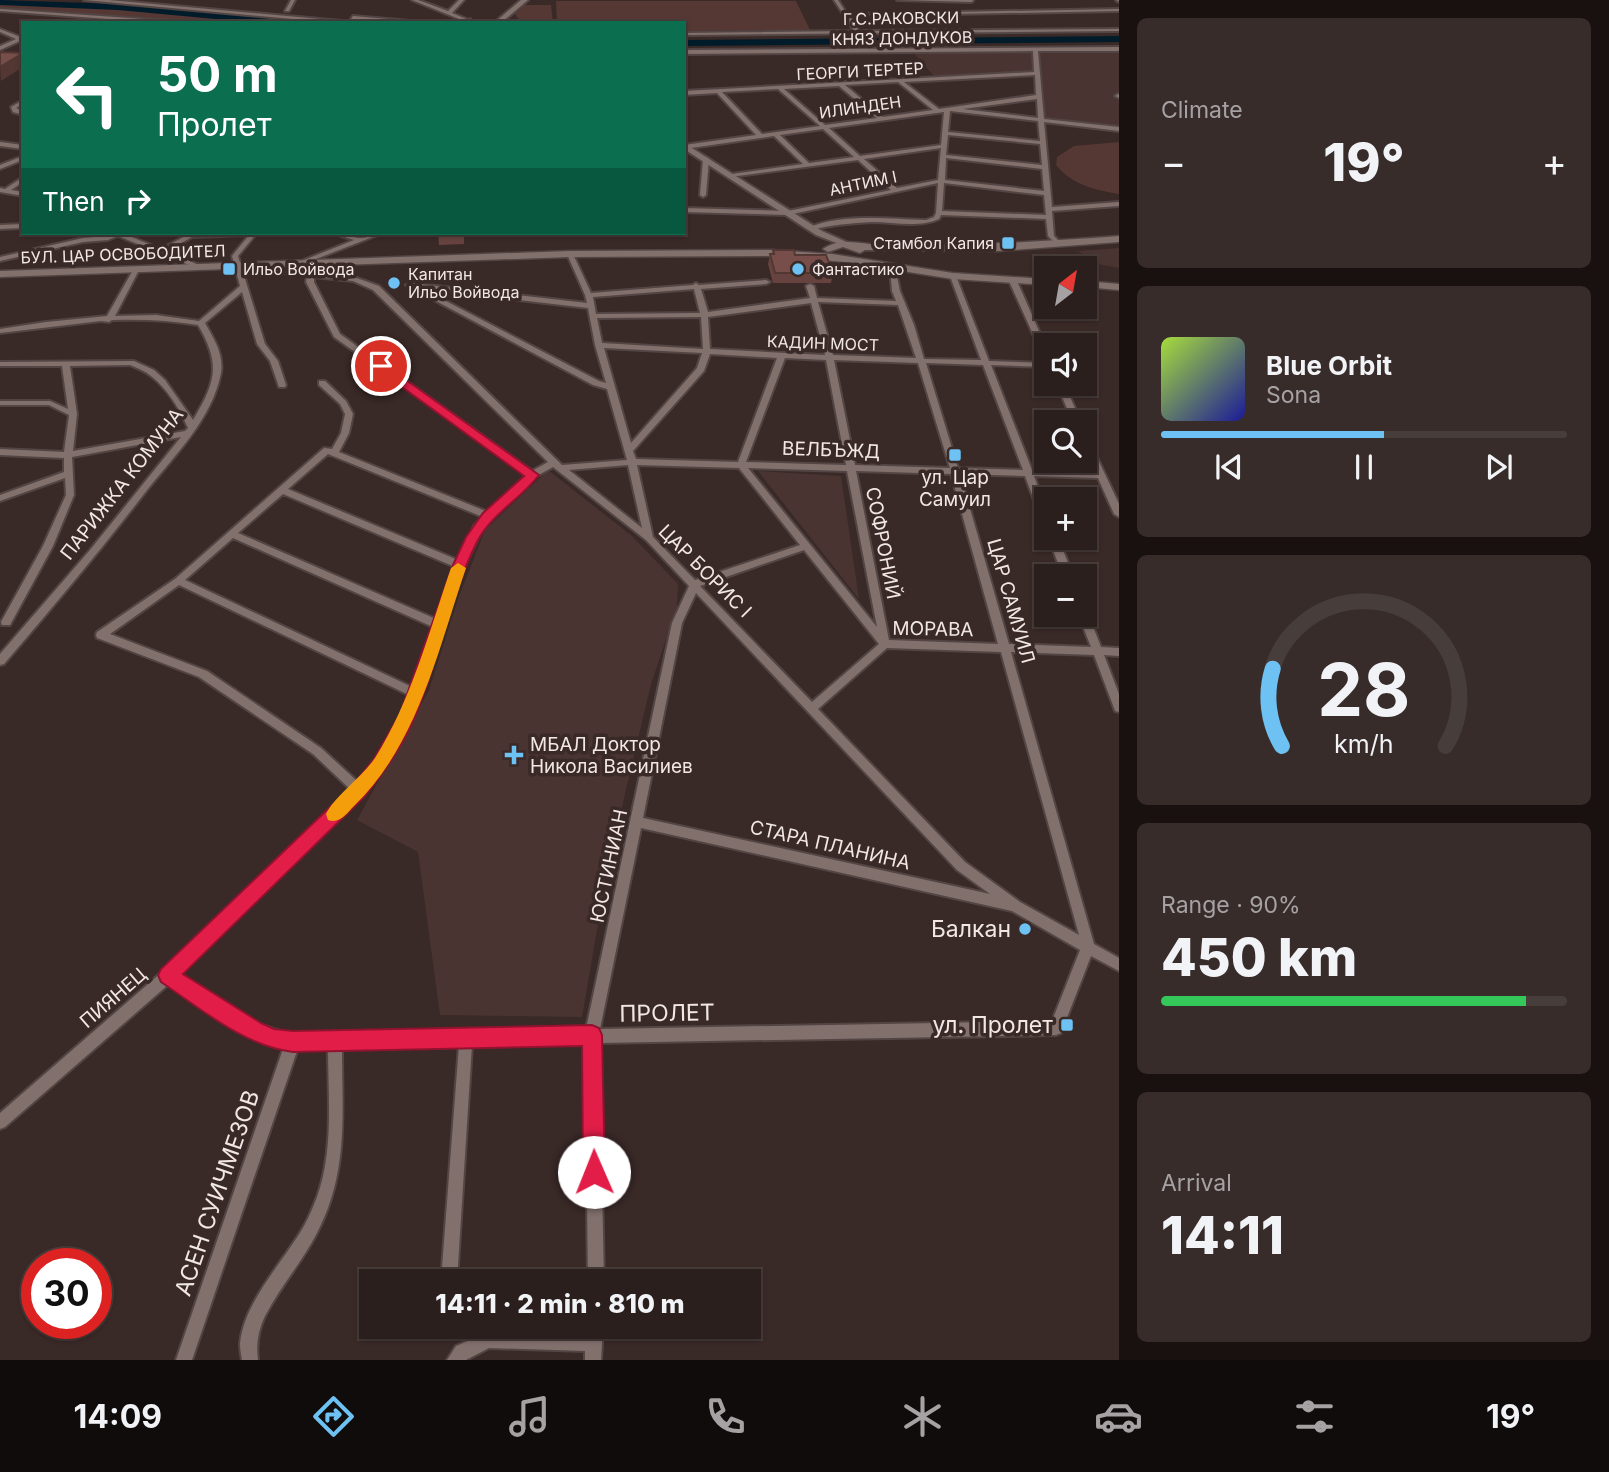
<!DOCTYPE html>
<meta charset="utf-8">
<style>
body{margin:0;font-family:Inter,sans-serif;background:#372c2a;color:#f1f3f6;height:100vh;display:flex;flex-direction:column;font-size:26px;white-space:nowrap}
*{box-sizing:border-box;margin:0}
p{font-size:23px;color:#a6a2a4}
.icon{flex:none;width:38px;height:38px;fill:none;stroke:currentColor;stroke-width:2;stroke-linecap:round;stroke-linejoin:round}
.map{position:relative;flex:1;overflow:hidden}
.panel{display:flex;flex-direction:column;gap:18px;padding:18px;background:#181110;width:490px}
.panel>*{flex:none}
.top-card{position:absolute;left:21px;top:21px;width:665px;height:214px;border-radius:0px;box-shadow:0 2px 5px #0004,0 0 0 2px #473d3b;background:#0b6e4f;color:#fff;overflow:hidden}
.needle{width:46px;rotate:31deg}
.tools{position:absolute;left:1034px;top:256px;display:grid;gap:14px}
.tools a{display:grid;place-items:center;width:63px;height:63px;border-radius:0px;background:#2b1f1d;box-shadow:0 2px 5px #0004,0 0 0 2px #473d3b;font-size:35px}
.speed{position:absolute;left:21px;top:1248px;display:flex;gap:14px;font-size:35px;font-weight:700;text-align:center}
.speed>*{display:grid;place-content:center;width:91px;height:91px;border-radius:50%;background:#2b1f1d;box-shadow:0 2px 5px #0004,0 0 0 2px #473d3b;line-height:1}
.speed .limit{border:10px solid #d22;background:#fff;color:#111}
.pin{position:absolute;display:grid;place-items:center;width:60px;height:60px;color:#fff;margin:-30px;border:4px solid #fff;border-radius:50%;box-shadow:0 2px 7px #0007}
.me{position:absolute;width:77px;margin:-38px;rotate:359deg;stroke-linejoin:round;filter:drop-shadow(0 0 5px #0008)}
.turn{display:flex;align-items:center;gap:24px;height:147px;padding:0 21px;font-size:32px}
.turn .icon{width:91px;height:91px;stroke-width:2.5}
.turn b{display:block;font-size:49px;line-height:60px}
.then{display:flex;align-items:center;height:66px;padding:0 21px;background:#0003;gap:14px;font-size:26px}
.big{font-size:52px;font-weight:800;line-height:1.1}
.panel .card{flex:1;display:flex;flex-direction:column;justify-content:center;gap:10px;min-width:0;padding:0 24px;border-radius:10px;background:#372c2a}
.panel .dial{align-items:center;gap:0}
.dial svg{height:182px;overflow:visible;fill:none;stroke:#473d3b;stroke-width:7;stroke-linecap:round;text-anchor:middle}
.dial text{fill:#f1f3f6;stroke:none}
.song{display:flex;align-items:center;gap:21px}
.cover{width:84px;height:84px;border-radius:10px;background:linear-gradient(135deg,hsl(80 70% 55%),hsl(240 70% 35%))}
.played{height:7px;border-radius:4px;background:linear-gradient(90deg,#6ec2f3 55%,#473d3b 55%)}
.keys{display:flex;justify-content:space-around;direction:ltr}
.heat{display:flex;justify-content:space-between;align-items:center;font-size:38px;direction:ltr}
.charge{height:10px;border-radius:5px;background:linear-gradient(90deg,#34c759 90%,#473d3b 0)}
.trip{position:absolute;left:359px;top:1269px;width:402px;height:70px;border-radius:0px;background:#2b1f1d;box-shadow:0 2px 5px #0004,0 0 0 2px #473d3b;font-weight:800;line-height:70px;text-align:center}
.tabs{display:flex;height:112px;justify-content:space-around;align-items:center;background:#110c0c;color:#a6a2a4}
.tabs .icon{width:49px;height:49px}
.tabs .current{color:#6ec2f3}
.tabs b{font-size:32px;color:#f1f3f6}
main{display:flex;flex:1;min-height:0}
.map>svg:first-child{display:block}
</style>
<main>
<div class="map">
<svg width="1119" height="1360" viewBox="0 0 1119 1360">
<rect width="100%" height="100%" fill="#392927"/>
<!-- built -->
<path fill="#4a3431" d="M1119 49V126L1040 118 1036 72 934 76 913 52Z
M1119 248V268L1097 264 1078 251Z
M548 470 632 536 678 584 677 607 651 684 608 866 582 1017 440 1015 418 852 357 820 429 690 458 599 485 530Z
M758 471 841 476 859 599Z"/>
<!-- green -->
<path fill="#553834" d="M556 1H796L810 30 684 31V23H557Z
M0 2 118 7 292 23H201L0 9Z
M525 5H551L553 23C540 23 522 27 515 14Z
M1119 142V194C1095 190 1072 185 1056 165L1057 157 1074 146Z"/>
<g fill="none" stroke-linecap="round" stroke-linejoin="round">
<!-- river -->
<path fill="#001c2b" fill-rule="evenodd" d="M0 0 118 4 292 20 297 23H258L118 10 0 5Z
M1119 36V42L684 46V40Z"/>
<!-- minor casing -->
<g stroke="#524543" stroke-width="4">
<path id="minor" d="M291 0H295L289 11H285Z
M412 0H418L448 11 459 0H464L452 13 476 23H469Z
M834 0H838L847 14 1119 9V11L849 16 859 31 1119 29V31L684 35V33L854 31Z
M897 0H973V1L971 2Z
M1116 0H1119V2Z
M0 9 187 22 189 23H163L0 11Z
M0 29 23 38V41H20L0 50V46L16 39 0 32Z
M1119 47V51H1038L1044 119 1119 127V131L1044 122 1052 207 1119 202V206L1052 211 1054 236 1061 243V245H1057L1048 236 1046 219 941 215 939 219C919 228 894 222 872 222 851 223 831 225 811 230L808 228C840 213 891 219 926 220L934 217 936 213 938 183 788 215 684 212V208L788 211 891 190 858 160 730 177 729 176 732 174 803 164 774 136 684 149V145L756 135 717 93 684 95V91L1034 72 1033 51 684 54V50ZM1035 75 1036 95 939 109 904 82ZM898 82 933 110 883 117 845 85ZM839 86 877 118 825 125 784 89ZM778 89 820 126 762 134 722 92ZM1037 99 1038 118 963 109ZM950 111 1038 121 1040 141 948 132ZM944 112 941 145 860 156 829 128ZM823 129 854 157 809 163 780 135ZM948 135 1040 144 1042 165 946 155ZM941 148 938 180 897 188 864 159ZM946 158 1042 169 1044 191 945 180ZM944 183 1044 195 1046 215 942 211Z
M1118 94H1119V98L1115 96Z
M23 100V104L16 108 23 111V115L13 112 11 107Z
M0 142 23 145V149L0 146Z
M23 156V160L0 169V165Z
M706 157 709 159 706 195 703 197 700 195 703 159Z
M23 177V182L11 190 23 192V196L0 192V188L5 189Z
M23 224V228L0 229V225Z
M113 233H122L161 249 191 233H257L238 256 265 344 278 361 286 385 285 387H279L270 361 257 344 242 292 205 323C214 339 224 354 221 373 212 419 175 455 147 490 101 550 53 607 4 664L0 665V654L90 550 181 437 72 457 74 495 53 546 10 625H2L1 622 43 546 66 495 65 478 0 501V495L64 472V458L0 455V449L64 452 69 415 49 405H0V401H50L68 409 62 366H0V362L134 361 154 370 165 380 193 420C216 382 221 364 198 325 170 320 141 319 112 320L109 322 101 321 0 333V329L46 322 107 316 133 270 136 268 139 270 115 316 156 315 199 321 240 286 232 256 249 235 192 237 167 251 201 266V268L199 269 118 236 108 240 83 242 0 261V257L83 238 107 236ZM130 365C137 368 145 371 151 376 167 388 180 410 188 428L185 431 73 451 77 414 70 366Z
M332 233C342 233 353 238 361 238 369 238 374 233 383 233L303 264H299V262L354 240Z
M570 252 573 254 591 293 693 285 696 283 699 285 766 280 770 282 766 284 701 289 708 312 810 298 806 286 810 284 814 286 817 298 896 301 892 291 890 268 895 267 900 291 914 325 924 359 981 360 950 276 953 274 956 276 989 361 1046 363V367L991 365 1032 470 1095 472 1085 449V437L1088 438 1119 504V517L1114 514 1098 478 1034 476 1046 509V522L1041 519 1025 476 960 474 1009 644 1091 647 1078 614H1085V611L1088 614 1101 647 1119 648V656L1104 655 1119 694V712L1115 711 1114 708 1094 655 1011 652 1094 944 1119 958V971L1091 956 1061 1033 1056 1035 599 1043 604 1281H588L585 1043 472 1045 457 1281H441L459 1045 342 1047C342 1114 349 1171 317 1233 302 1262 280 1287 265 1316 258 1331 256 1344 258 1360H242C241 1355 240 1349 240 1344 243 1303 284 1261 304 1226 309 1217 313 1207 317 1197 334 1150 328 1096 328 1047L298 1048 192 1360H176L284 1046C241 1038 205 1008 169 984L5 1127 0 1129V1113L163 971 351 790 313 754 199 677 97 638 96 635 97 632 175 579 324 448 332 449 341 433 345 414 340 404 319 385V381H325L346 401 353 414 349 433 339 452 488 512 527 475 334 337 306 282 307 276 246 269 243 267 244 266 354 277 379 286 562 465 627 460 607 389 593 385 406 285 410 283 587 303 585 295 567 254ZM314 277 353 281 373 290 548 462 532 471 340 334 314 282ZM423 289 588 308 595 345 606 383 599 381ZM694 289 700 313 596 314 593 297ZM818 302 898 305 916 358 833 355ZM811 303 825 355 710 349 708 317ZM701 317 703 349 602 343 597 318ZM604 348 702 353 697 368 631 443ZM710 354 777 358 738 462 636 459 633 451 704 371ZM785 358 826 360 846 465 746 462ZM834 360 918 363 950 468 855 465ZM926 363 983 365 1023 470 958 468ZM328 454 483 517 474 526 458 560 288 489ZM628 465 642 528 569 470ZM637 465 739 468 800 545 695 580 653 537ZM553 467 646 540 689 586 672 623 586 1029 293 1034C249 1026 215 999 178 975L363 793 384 767 412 715 421 694 420 692 465 565 483 528 535 477ZM748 468 847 471 877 627ZM856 471 951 474 998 644 889 640ZM283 494 455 567 436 619 238 533ZM233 538 433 627 412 687 185 580ZM804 550 879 644 812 702 700 586ZM179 585 409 695C397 727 380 756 358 782L321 748 207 671 110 634ZM696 593 957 870 990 894 643 818 682 623ZM887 648 1001 652 1079 935 1020 902 965 862 818 709ZM641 828 1012 911 1080 950 1052 1021 600 1029Z
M1013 279 1017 281 1046 347V356L1042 354 1009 281Z
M1056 383H1064L1081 422H1073Z
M1048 537H1058L1073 576H1063Z
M450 1326H477L489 1332 586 1335 587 1326H603L601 1360H585V1351L489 1348 466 1360H447L456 1346 470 1340 452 1332Z"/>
</g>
<!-- tertiary casing -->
<g stroke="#524543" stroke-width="4">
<path id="tertiary" d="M84 0H109L365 23H336Z
M521 0H528L501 23H494Z
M353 16 411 21 414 23 351 19Z
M470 19 472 23H466L468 20Z
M684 143 822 231 851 244 844 246 816 235 684 149Z"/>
</g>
<!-- secondary casing -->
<g stroke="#524543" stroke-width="3">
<path id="secondary" d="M1119 236V242L998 251 865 250 860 253 843 247 828 252 823 249C842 235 868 246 891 246 967 245 1043 242 1119 236Z
M772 250 832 254 953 273 1046 279V285L953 279 845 262 772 256 570 257 0 277V271L570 251Z
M1085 281 1119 284V290L1085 287Z"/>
</g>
<!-- minor -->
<use href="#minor" fill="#82706d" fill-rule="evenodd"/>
<!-- tertiary -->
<use href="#tertiary" fill="#82706d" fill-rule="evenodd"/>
<!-- secondary -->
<use href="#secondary" fill="#82706d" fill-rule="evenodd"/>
</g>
<!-- wall -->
<path fill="#66433f" d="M438 233H464V244L439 245Z
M773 250 795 255 833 273 831 283H773L768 264 770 254H772Z"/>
<!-- shaded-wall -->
<path fill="#533733" d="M23 53V67L1 81 0 67Z"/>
<!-- building -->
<path fill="#774e49" stroke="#533733" stroke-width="2" d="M0 52 23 53 0 67Z
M438 233H463V234L438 235Z
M773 250H794L795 255H826L833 273H775L770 254H774Z"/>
<!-- route -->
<path fill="#e11d48" stroke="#92132f" stroke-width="2" d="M381 362 539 475C520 500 491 514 477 542 450 596 439 658 416 714 404 743 385 771 365 796L183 974 261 1023 274 1029 293 1031 592 1025 599 1028 602 1035 605 1172 602 1180 594 1183 586 1180 583 1172 582 1046 293 1052C244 1046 201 1009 161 982L158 975 161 969 353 785 374 759 400 714 453 565 466 537 483 513 524 476 376 368V363Z"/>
<!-- slow -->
<path fill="#f59e0b" d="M458 563 466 568C438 650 418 744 354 806 346 814 340 824 328 820L326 814C334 797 362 777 375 758 411 701 429 632 451 568Z"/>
<!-- markers -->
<g fill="#6ec2f3" stroke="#392927" stroke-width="2.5">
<rect x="1001" y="236" width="14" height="14" rx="3.5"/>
<rect x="222" y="262" width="14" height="14" rx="3.5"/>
<circle cx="798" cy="269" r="7"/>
<circle cx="394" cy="283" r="7"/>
<rect x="948" y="448" width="14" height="14" rx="3.5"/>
<path d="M510.5 744.5h7v7h7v7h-7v7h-7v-7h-7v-7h7z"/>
<circle cx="1025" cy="929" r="7"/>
<rect x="1060" y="1018" width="14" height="14" rx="3.5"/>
</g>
<g text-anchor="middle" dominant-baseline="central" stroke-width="7" stroke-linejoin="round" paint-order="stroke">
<!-- far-street labels -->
<g font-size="16" fill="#f1e7e5" stroke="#392927">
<text transform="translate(901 18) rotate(-1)">Г.С.РАКОВСКИ</text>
<text transform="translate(902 38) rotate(-1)">КНЯЗ ДОНДУКОВ</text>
<text transform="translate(860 71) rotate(-3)">ГЕОРГИ ТЕРТЕР</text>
<text transform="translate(860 107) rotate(-8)">ИЛИНДЕН</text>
<text transform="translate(863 183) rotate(-12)">АНТИМ I</text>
<text transform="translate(123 254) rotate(-2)">БУЛ. ЦАР ОСВОБОДИТЕЛ</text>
<text transform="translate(823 343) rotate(2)">КАДИН МОСТ</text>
</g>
<!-- far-poi labels -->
<g font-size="16" fill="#f1e7e5" stroke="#392927" text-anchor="start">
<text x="994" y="243" text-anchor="end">Стамбол Капия</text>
<text x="243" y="269">Ильо Войвода</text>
<text x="812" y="269">Фантастико</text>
<text x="408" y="274">Капитан<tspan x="408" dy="18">Ильо Войвода</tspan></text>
</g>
<!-- street labels -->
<g font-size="19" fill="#f1e7e5" stroke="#392927">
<text transform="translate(831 450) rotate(2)">ВЕЛБЪЖД</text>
<text transform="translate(122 484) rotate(-52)">ПАРИЖКА КОМУНА</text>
<text transform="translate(883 543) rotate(79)">СОФРОНИЙ</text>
<text transform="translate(705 571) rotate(45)">ЦАР БОРИС I</text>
<text transform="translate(1011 601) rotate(74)">ЦАР САМУИЛ</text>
<text transform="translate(933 629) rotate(1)">МОРАВА</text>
<text transform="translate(830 845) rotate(13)">СТАРА ПЛАНИНА</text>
<text transform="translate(609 866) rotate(-78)">ЮСТИНИАН</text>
<text transform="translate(113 998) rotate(-41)">ПИЯНЕЦ</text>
</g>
<!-- poi labels -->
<g font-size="19" fill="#f1e7e5" stroke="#392927">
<text x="955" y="477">ул. Цар<tspan x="955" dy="22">Самуил</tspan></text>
<text x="530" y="744" text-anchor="start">МБАЛ Доктор<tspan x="530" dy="22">Никола Василиев</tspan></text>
</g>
<!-- near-poi labels -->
<g font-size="23" fill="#f1e7e5" stroke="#392927" text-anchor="end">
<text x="1011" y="929">Балкан</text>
<text x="1053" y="1025">ул. Пролет</text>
</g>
<!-- near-street labels -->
<g font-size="23" fill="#f1e7e5" stroke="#392927">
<text transform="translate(667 1013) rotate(-1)">ПРОЛЕТ</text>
<text transform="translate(217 1193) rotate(-71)">АСЕН СУИЧМЕЗОВ</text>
</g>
</g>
</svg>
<div class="tools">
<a><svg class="needle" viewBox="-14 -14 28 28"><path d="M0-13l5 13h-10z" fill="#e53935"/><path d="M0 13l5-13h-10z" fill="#a6a2a4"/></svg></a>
<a><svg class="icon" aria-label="sound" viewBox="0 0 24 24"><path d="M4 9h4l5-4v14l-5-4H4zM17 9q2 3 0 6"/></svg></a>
<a><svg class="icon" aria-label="search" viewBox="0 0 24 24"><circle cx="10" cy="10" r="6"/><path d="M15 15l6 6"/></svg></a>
<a>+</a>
<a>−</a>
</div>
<div class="speed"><div class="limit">30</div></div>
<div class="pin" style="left:381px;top:366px;background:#d93025"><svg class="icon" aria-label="arrive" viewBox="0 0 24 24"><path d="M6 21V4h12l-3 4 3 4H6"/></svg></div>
<svg class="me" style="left:594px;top:1172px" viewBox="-20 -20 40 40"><circle r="19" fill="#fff"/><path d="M0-13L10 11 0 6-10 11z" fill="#e11d48"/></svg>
<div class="trip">14:11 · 2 min · 810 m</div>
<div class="top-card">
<div class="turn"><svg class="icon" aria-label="left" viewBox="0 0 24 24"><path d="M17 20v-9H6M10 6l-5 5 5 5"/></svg><div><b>50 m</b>Пролет</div></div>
<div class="then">Then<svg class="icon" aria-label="right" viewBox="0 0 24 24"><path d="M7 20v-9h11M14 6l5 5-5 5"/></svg></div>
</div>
</div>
<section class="panel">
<div class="card"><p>Climate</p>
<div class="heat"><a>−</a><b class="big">19°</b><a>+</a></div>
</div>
<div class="card">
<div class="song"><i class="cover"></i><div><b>Blue Orbit</b><p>Sona</p></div></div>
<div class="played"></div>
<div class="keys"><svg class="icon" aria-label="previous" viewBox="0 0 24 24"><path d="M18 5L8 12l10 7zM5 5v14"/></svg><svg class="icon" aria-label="pause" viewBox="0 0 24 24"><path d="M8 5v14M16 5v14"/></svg><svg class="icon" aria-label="next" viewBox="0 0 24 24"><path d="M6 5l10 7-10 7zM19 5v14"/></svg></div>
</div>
<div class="card dial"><svg viewBox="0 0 100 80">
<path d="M14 69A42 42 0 1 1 86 69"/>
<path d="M14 69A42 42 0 0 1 10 35" stroke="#6ec2f3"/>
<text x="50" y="56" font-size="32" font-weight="700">28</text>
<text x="50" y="72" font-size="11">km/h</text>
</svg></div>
<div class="card"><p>Range · 90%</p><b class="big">450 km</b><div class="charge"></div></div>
<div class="card"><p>Arrival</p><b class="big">14:11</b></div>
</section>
</main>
<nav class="tabs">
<b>14:09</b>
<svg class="icon current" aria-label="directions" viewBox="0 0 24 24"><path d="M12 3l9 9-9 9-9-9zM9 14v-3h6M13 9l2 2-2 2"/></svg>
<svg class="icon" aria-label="music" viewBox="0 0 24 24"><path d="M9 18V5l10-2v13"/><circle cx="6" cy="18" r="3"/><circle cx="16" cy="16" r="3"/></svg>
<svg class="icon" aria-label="phone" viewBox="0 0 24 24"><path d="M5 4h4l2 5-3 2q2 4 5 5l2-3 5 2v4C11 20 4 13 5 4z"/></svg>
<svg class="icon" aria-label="climate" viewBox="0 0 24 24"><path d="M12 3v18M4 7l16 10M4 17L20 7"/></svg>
<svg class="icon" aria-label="car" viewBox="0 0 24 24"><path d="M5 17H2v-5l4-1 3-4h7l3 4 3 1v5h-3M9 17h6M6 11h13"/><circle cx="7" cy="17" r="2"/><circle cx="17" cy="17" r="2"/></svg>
<svg class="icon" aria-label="filters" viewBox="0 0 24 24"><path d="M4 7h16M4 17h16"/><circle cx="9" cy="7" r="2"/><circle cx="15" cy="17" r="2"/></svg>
<b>19°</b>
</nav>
